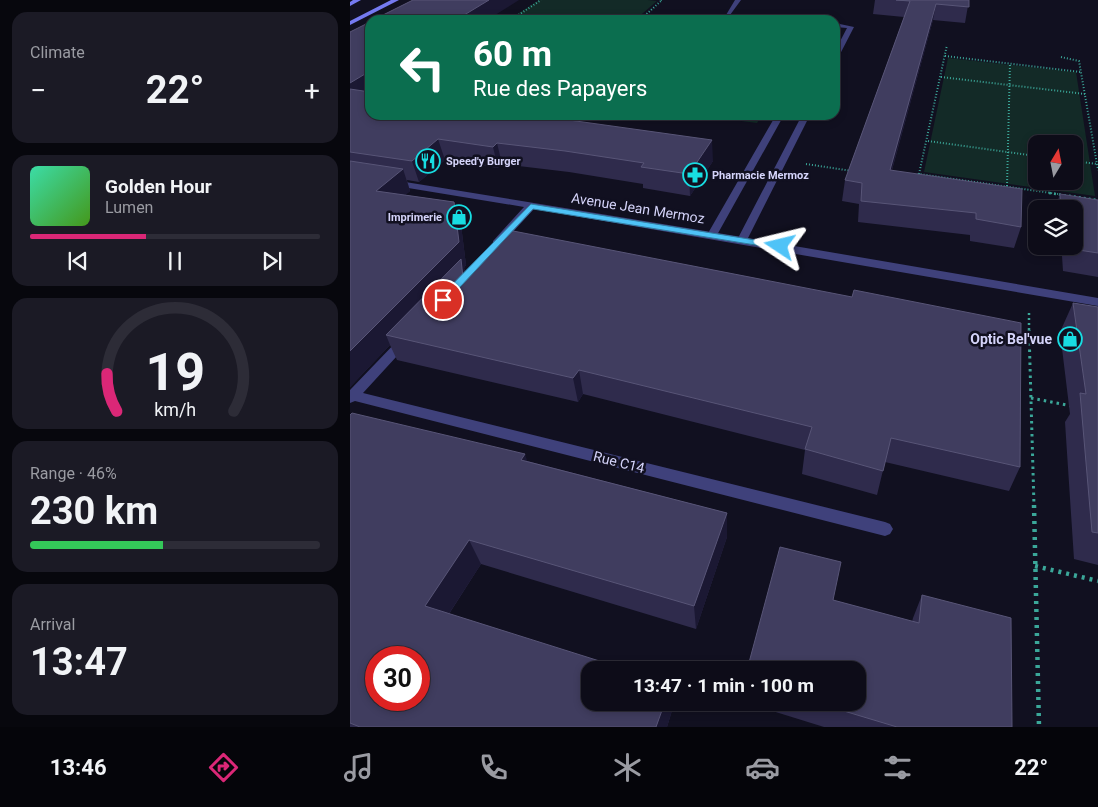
<!DOCTYPE html>
<meta charset="utf-8">
<style>
body{margin:0;font-family:Roboto,sans-serif;background:#1b1a25;color:#f1f3f6;height:100vh;display:flex;flex-direction:column;font-size:19px;white-space:nowrap}
*{box-sizing:border-box;margin:0}
p{font-size:16px;color:#9a9ba2}
.icon{flex:none;width:28px;height:28px;fill:none;stroke:currentColor;stroke-width:2;stroke-linecap:round;stroke-linejoin:round}
.map{position:relative;flex:1;overflow:hidden}
.sheet{display:flex;flex-direction:column;gap:12px;padding:12px;background:#07070d;width:350px}
.sheet>*{flex:none}
.top-card{position:absolute;left:15px;top:15px;width:475px;height:105px;border-radius:15px;box-shadow:0 2px 8px #0003,0 0 0 1px #2d2c37;background:#0b6e4f;color:#fff;overflow:hidden}
.needle{width:32px;rotate:10deg}
.fabs{position:absolute;left:678px;top:135px;display:grid;gap:10px}
.fabs a{display:grid;place-items:center;width:55px;height:55px;border-radius:10px;background:#0d0c18;box-shadow:0 2px 8px #0003,0 0 0 1px #2d2c37;font-size:25px}
.speed{position:absolute;left:15px;top:646px;display:flex;gap:10px;font-size:25px;font-weight:700;text-align:center}
.speed>*{display:grid;place-content:center;width:65px;height:65px;border-radius:50%;background:#0d0c18;box-shadow:0 2px 8px #0003,0 0 0 1px #2d2c37;line-height:1}
.speed .limit{border:8px solid #d22;background:#fff;color:#111}
.pin{position:absolute;display:grid;place-items:center;width:42px;height:42px;color:#fff;margin:-21px;border:2px solid #fff;border-radius:50%;box-shadow:0 1px 5px #0007}
.me{position:absolute;width:55px;margin:-28px;rotate:280deg;stroke-linejoin:round;filter:drop-shadow(0 0 4px #0008)}
.turn{display:flex;align-items:center;gap:18px;height:105px;padding:0 25px;font-size:22px}
.turn .icon{width:65px;height:65px;stroke-width:2.5}
.turn b{display:block;font-size:35px;line-height:42px}
.big{font-size:38px;font-weight:700;line-height:1.1}
.sheet .card{flex:1;display:flex;flex-direction:column;justify-content:center;gap:8px;min-width:0;padding:0 18px;border-radius:15px;background:#1b1a25}
.sheet .dial{align-items:center;gap:0}
.dial svg{height:130px;overflow:visible;fill:none;stroke:#2d2c37;stroke-width:7;stroke-linecap:round;text-anchor:middle}
.dial text{fill:#f1f3f6;stroke:none}
.song{display:flex;align-items:center;gap:15px}
.cover{width:60px;height:60px;border-radius:8px;background:linear-gradient(135deg,hsl(160 70% 55%),hsl(100 70% 35%))}
.played{height:5px;border-radius:2px;background:linear-gradient(90deg,#db2777 40%,#2d2c37 40%)}
.keys{display:flex;justify-content:space-around;direction:ltr}
.heat{display:flex;justify-content:space-between;align-items:center;font-size:28px;direction:ltr}
.charge{height:8px;border-radius:4px;background:linear-gradient(90deg,#34c759 46%,#2d2c37 0)}
.trip{position:absolute;left:231px;top:661px;width:285px;height:50px;border-radius:15px;background:#0d0c18;box-shadow:0 2px 8px #0003,0 0 0 1px #2d2c37;font-weight:700;line-height:50px;text-align:center}
.menu{display:flex;height:80px;justify-content:space-around;align-items:center;background:#05050a;color:#9a9ba2}
.menu .icon{width:35px;height:35px}
.menu .current{color:#db2777}
.menu b{font-size:22px;color:#f1f3f6}
main{display:flex;flex:1;min-height:0}
.map>svg:first-child{display:block}
</style>
<main>
<section class="sheet">
<div class="card"><p>Climate</p>
<div class="heat"><a>−</a><b class="big">22°</b><a>+</a></div>
</div>
<div class="card">
<div class="song"><i class="cover"></i><div><b>Golden Hour</b><p>Lumen</p></div></div>
<div class="played"></div>
<div class="keys"><svg class="icon" aria-label="previous" viewBox="0 0 24 24"><path d="M18 5L8 12l10 7zM5 5v14"/></svg><svg class="icon" aria-label="pause" viewBox="0 0 24 24"><path d="M8 5v14M16 5v14"/></svg><svg class="icon" aria-label="next" viewBox="0 0 24 24"><path d="M6 5l10 7-10 7zM19 5v14"/></svg></div>
</div>
<div class="card dial"><svg viewBox="0 0 100 80">
<path d="M14 69A42 42 0 1 1 86 69"/>
<path d="M14 69A42 42 0 0 1 8 46" stroke="#db2777"/>
<text x="50" y="56" font-size="32" font-weight="700">19</text>
<text x="50" y="72" font-size="11">km/h</text>
</svg></div>
<div class="card"><p>Range · 46%</p><b class="big">230 km</b><div class="charge"></div></div>
<div class="card"><p>Arrival</p><b class="big">13:47</b></div>
</section>
<div class="map">
<svg width="748" height="727" viewBox="0 0 748 727">
<rect width="100%" height="100%" fill="#111020"/>
<!-- green -->
<path fill="#132a27" fill-rule="evenodd" d="M189 0H298L307 1 285 20H158Z
M598 58 726 72 745 196 574 172ZM686 144H724V181H686Z
M345 115H412L407 123Z"/>
<g fill="none" stroke-linecap="round" stroke-linejoin="round">
<!-- path-far3 -->
<path stroke="#3ba799" stroke-width="2" stroke-dasharray="1 2" stroke-linecap="butt" d="M161 20 191 0
M290 20 312 0H310
M595 56 731 72
M711 57 729 61 748 170
M591 77 735 94
M578 141 686 156
M724 161 747 164
M456 164 502 171
M569 174 597 45
M565 176 569 174 708 194
M657 186 660 63"/>
<!-- path-far2 -->
<path stroke="#3ba799" stroke-width="2.5" stroke-dasharray="2 3" stroke-linecap="butt" d="M699 193 748 200
M679 313V332"/>
<!-- path-far1 -->
<path stroke="#3ba799" stroke-width="3" stroke-dasharray="2.5 4" stroke-linecap="butt" d="M679 330 684 506
M681 398 722 406"/>
<!-- path -->
<path stroke="#3ba799" stroke-width="4.5" stroke-dasharray="3 5" stroke-linecap="butt" d="M684 505 689 727
M685 566 748 581"/>
<!-- service -->
<path fill="#3f417b" fill-rule="evenodd" d="M385 0H391L380 15H376Z
M485 23 504 27 488 58 485 60V51L497 28 485 27Z
M426 115H434L367 235 362 238 358 237 357 235Z
M452 115H460L397 240 392 243 388 242 387 240Z"/>
<!-- minor -->
<path fill="#3f417b" fill-rule="evenodd" d="M43 180 392 237 748 298V306L184 209 151 245H143V241L174 207 40 185V181Z
M54 337 60 341 58 344 13 393 535 522 540 524 543 529 540 534 535 536 5 401 0 403V390L50 338Z"/>
<!-- secondary -->
<path fill="#757af1" fill-rule="evenodd" d="M3 0H11L0 6V2Z
M41 0H49L0 25V21Z"/>
</g>
<!-- wall -->
<path fill="#2f2b4c" d="M525 0H619L615 23 583 20 542 170 671 227 664 248 620 241V235L508 222 509 204 492 201 495 180 554 17 523 14Z
M0 32 20 115 363 161 340 196 293 188V184L219 172 152 164 148 168 95 160 69 182 57 180 60 191 55 195 104 202 111 225 116 265 114 268 116 275 670 467 659 491 535 462 527 495 452 474 455 450 233 394 228 402 47 360 40 345 0 387Z
M710 194 748 200V277L713 271 712 256 705 255 704 246H724V209H705Z
M723 303 748 307V565L724 559 715 422 720 414 710 332Z
M0 415 377 513V537L346 629 131 564 99 614 240 702H324V704L317 727H0Z
M572 595 662 727H474L393 702H508L483 600 562 622 563 618Z"/>
<!-- shaded-wall -->
<path fill="#1b1833" d="M139 0H169L137 20H106Z
M586 4 583 20 536 191 540 170Z
M20 71V95L0 107V83Z
M88 139 95 160 69 182 62 161Z
M362 140 363 161 340 196 339 174Z
M147 143 152 164 148 168 143 147Z
M53 169 60 191 35 213 26 191Z
M104 202 111 225 116 265 114 268 118 282 36 335 40 345 0 387V351Z
M229 370 233 394 228 402 223 378Z
M175 454 183 479 171 460Z
M377 513V537L346 629 344 606Z
M119 540 131 564 89 629 75 606Z
M315 702H324V704L317 727H306Z"/>
<!-- building -->
<path fill="#403d5f" stroke="#585577" fill-rule="evenodd" d="M63 0H139L106 20H23Z
M546 0H619V7L586 4 540 170 672 189 671 227 626 219V213L511 201 512 183 495 180 560 1Z
M20 22V71L0 83V32Z
M0 89 20 92V115H183L362 140 339 174 291 167 294 163 215 151 147 143 143 147 88 139 62 161 0 152Z
M0 161 53 169 26 191 104 202 109 242 0 351Z
M710 194 748 200V253L722 249 721 246H724V209H711Z
M158 230 502 297 504 290 671 323 670 467 541 438 533 471 455 449 462 427 229 370 223 378 36 335 111 259 113 278Z
M723 303 748 307V533L742 532 730 393 736 394Z
M2 413 175 454 171 460 377 513 344 606 119 540 75 606 278 670H240V702H315L306 727H10L0 723V415ZM26 658H69V700H26Z
M430 547 491 562 483 600 569 623 572 595 661 618 662 727H547L464 702H508V670H397Z"/>
<!-- route -->
<path fill="#4fc3f7" stroke="#337fa1" d="M181 204 430 244 435 246 430 249 183 209 96 302H89V298Z"/>
<!-- icons -->
<defs>
<g id="restaurant-ring" transform="scale(1.25)"><circle r="9.5" fill="#111020" stroke="#18dde2" stroke-width="1.5"/><path d="M-5-6h1v4h1v-4h1v4h1v-4h1v5L-1.5 .5V6h-2V.5L-5-1ZM5-6V6H3V1.5H1.5Q1.5-4 5-6Z" fill="#18dde2"/></g>
<g id="pharmacy-ring" transform="scale(1.25)"><circle r="9.5" fill="#111020" stroke="#18dde2" stroke-width="1.5"/><path d="M-2-6h4v4h4v4h-4v4h-4v-4h-4v-4h4Z" fill="#18dde2"/></g>
<g id="shop-ring" transform="scale(1.25)"><circle r="9.5" fill="#111020" stroke="#18dde2" stroke-width="1.5"/><path d="M-5-2.5h2.3a2.7 3.5 0 0 1 5.4 0H5L5.5 6h-11ZM-1.5-2.5h3a1.5 2.3 0 0 0-3 0Z" fill="#18dde2"/></g>
</defs>
<g fill-rule="evenodd">
<use href="#restaurant-ring" x="78" y="161"/>
<use href="#pharmacy-ring" x="345" y="175"/>
<use href="#shop-ring" x="109" y="217"/>
<use href="#shop-ring" x="720" y="339"/>
</g>
<g text-anchor="middle" dominant-baseline="central" stroke-width="5" stroke-linejoin="round" paint-order="stroke">
<!-- far-poi labels -->
<g font-size="11" font-weight="bold" fill="#d5d4fa" stroke="#111020" text-anchor="start">
<text x="96" y="161">Speed'y Burger</text>
<text x="362" y="175">Pharmacie Mermoz</text>
<text x="92" y="217" text-anchor="end">Imprimerie</text>
</g>
<!-- street labels -->
<g font-size="14" fill="#d5d4fa" stroke="#111020">
<text transform="translate(288 208) rotate(9)">Avenue Jean Mermoz</text>
<text transform="translate(269 462) rotate(14)">Rue C14</text>
</g>
<!-- poi labels -->
<g font-size="14" font-weight="bold" fill="#d5d4fa" stroke="#111020" text-anchor="end">
<text x="702" y="339">Optic Bel'vue</text>
</g>
</g>
</svg>
<div class="fabs">
<a><svg class="needle" viewBox="-14 -14 28 28"><path d="M0-13l5 13h-10z" fill="#e53935"/><path d="M0 13l5-13h-10z" fill="#9a9ba2"/></svg></a>
<a><svg class="icon" aria-label="layers" viewBox="0 0 24 24"><path d="M12 4l9 5-9 5-9-5zM3 14l9 5 9-5"/></svg></a>
</div>
<div class="speed"><div class="limit">30</div></div>
<div class="pin" style="left:93px;top:300px;background:#d93025"><svg class="icon" aria-label="arrive" viewBox="0 0 24 24"><path d="M6 21V4h12l-3 4 3 4H6"/></svg></div>
<svg class="me" style="left:430px;top:246px" viewBox="-20 -20 40 40"><path d="M0-17L14 15 0 8-14 15z" fill="#4fc3f7" stroke="#fff" stroke-width="4"/></svg>
<div class="trip">13:47 · 1 min · 100 m</div>
<div class="top-card">
<div class="turn"><svg class="icon" aria-label="left" viewBox="0 0 24 24"><path d="M17 20v-9H6M10 6l-5 5 5 5"/></svg><div><b>60 m</b>Rue des Papayers</div></div>
</div>
</div>
</main>
<nav class="menu">
<b>13:46</b>
<svg class="icon current" aria-label="directions" viewBox="0 0 24 24"><path d="M12 3l9 9-9 9-9-9zM9 14v-3h6M13 9l2 2-2 2"/></svg>
<svg class="icon" aria-label="music" viewBox="0 0 24 24"><path d="M9 18V5l10-2v13"/><circle cx="6" cy="18" r="3"/><circle cx="16" cy="16" r="3"/></svg>
<svg class="icon" aria-label="phone" viewBox="0 0 24 24"><path d="M5 4h4l2 5-3 2q2 4 5 5l2-3 5 2v4C11 20 4 13 5 4z"/></svg>
<svg class="icon" aria-label="climate" viewBox="0 0 24 24"><path d="M12 3v18M4 7l16 10M4 17L20 7"/></svg>
<svg class="icon" aria-label="car" viewBox="0 0 24 24"><path d="M5 17H2v-5l4-1 3-4h7l3 4 3 1v5h-3M9 17h6M6 11h13"/><circle cx="7" cy="17" r="2"/><circle cx="17" cy="17" r="2"/></svg>
<svg class="icon" aria-label="filters" viewBox="0 0 24 24"><path d="M4 7h16M4 17h16"/><circle cx="9" cy="7" r="2"/><circle cx="15" cy="17" r="2"/></svg>
<b>22°</b>
</nav>
